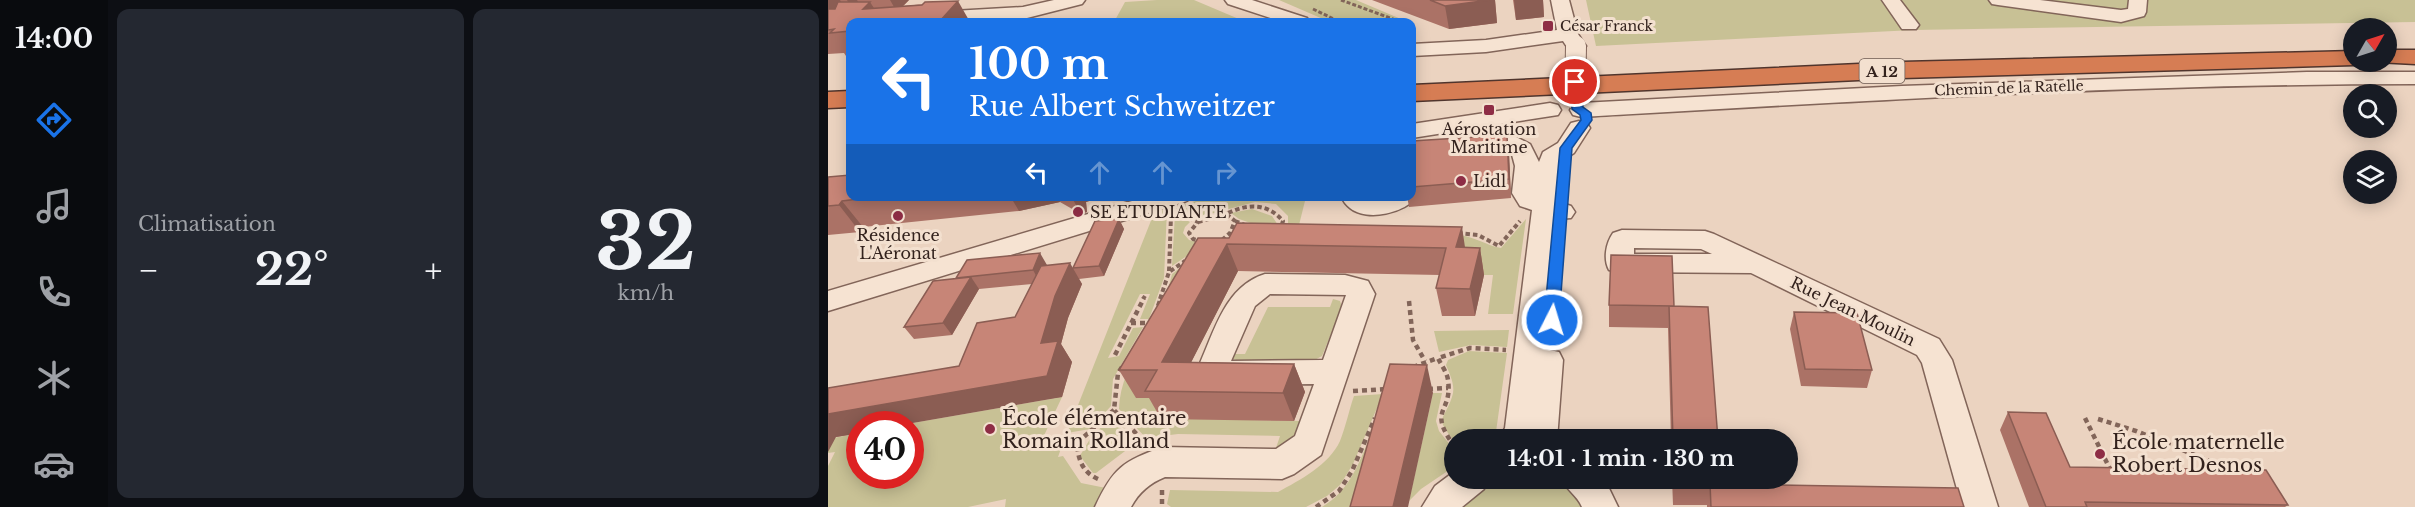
<!DOCTYPE html>
<html lang="fr">
<meta charset="utf-8">
<style>
body{margin:0;font-family:"Libre Baskerville",serif;background:#242831;color:#f1f3f6;height:100vh;display:flex;flex-direction:column;font-size:22px;white-space:nowrap}
*{box-sizing:border-box;margin:0}
p{font-size:20px;color:#9ea1a6}
.icon{flex:none;width:33px;height:33px;fill:none;stroke:currentColor;stroke-width:2;stroke-linecap:round;stroke-linejoin:round}
.map{position:relative;flex:1;overflow:hidden}
.details{display:flex;flex-direction:column;gap:9px;padding:9px;background:#0d0f14;width:720px}
.details>*{flex:none}
.guide{position:absolute;left:18px;top:18px;width:570px;height:183px;border-radius:12px;box-shadow:0 3px 15px #0003;background:#1a73e8;color:#fff;overflow:hidden}
.needle{width:39px;rotate:51deg}
.controls{position:absolute;left:1515px;top:18px;display:grid;gap:12px}
.controls a{display:grid;place-items:center;width:54px;height:54px;border-radius:50%;background:#171b24;box-shadow:0 3px 15px #0003;font-size:30px}
.speed{position:absolute;left:18px;top:411px;display:flex;gap:12px;font-size:30px;font-weight:700;text-align:center}
.speed>*{display:grid;place-content:center;width:78px;height:78px;border-radius:50%;background:#171b24;box-shadow:0 3px 15px #0003;line-height:1}
.speed .limit{border:9px solid #d22;background:#fff;color:#111}
.pin{position:absolute;display:grid;place-items:center;width:51px;height:51px;color:#fff;margin:-26px;border:3px solid #fff;border-radius:50%;box-shadow:0 2px 6px #0007}
.me{position:absolute;width:66px;margin:-33px;rotate:5deg;stroke-linejoin:round;filter:drop-shadow(0 0 4px #0008)}
.turn{display:flex;align-items:center;gap:21px;height:126px;padding:0 24px;font-size:27px}
.turn .icon{width:78px;height:78px;stroke-width:2.5}
.turn b{display:block;font-size:42px;line-height:51px}
.lanes{display:flex;align-items:center;height:57px;padding:0 24px;background:#0003;justify-content:center;gap:30px;direction:ltr}
.lanes .off{opacity:.35}
.big{font-size:45px;font-weight:800;line-height:1.1}
.details .tile{flex:1;display:flex;flex-direction:column;justify-content:center;gap:9px;min-width:0;padding:0 21px;border-radius:12px;background:#242831}
.details .dial{align-items:center;gap:0}
.dial b{font-size:78px;line-height:1}
.heat{display:flex;justify-content:space-between;align-items:center;font-size:33px;direction:ltr}
.details .tiles{flex:1;display:grid;gap:9px;grid-template-columns:repeat(2,1fr)}
.trip{position:absolute;left:616px;top:429px;width:354px;height:60px;border-radius:30px;background:#171b24;box-shadow:0 3px 15px #0003;font-weight:800;line-height:60px;text-align:center}
main{display:flex;flex:1;min-height:0}
.tabs{display:flex;flex-direction:column;width:108px;justify-content:space-around;align-items:center;background:#090b0e;color:#9ea1a6}
.tabs .icon{width:42px;height:42px}
.tabs .active{color:#1a73e8}
.tabs b{font-size:27px;color:#f1f3f6}
.map>svg:first-child{display:block}
</style>
<main>
<nav class="tabs">
<b>14:00</b>
<svg class="icon active" aria-label="directions" viewBox="0 0 24 24"><path d="M12 3l9 9-9 9-9-9zM9 14v-3h6M13 9l2 2-2 2"/></svg>
<svg class="icon" aria-label="music" viewBox="0 0 24 24"><path d="M9 18V5l10-2v13"/><circle cx="6" cy="18" r="3"/><circle cx="16" cy="16" r="3"/></svg>
<svg class="icon" aria-label="phone" viewBox="0 0 24 24"><path d="M5 4h4l2 5-3 2q2 4 5 5l2-3 5 2v4C11 20 4 13 5 4z"/></svg>
<svg class="icon" aria-label="climate" viewBox="0 0 24 24"><path d="M12 3v18M4 7l16 10M4 17L20 7"/></svg>
<svg class="icon" aria-label="car" viewBox="0 0 24 24"><path d="M5 17H2v-5l4-1 3-4h7l3 4 3 1v5h-3M9 17h6M6 11h13"/><circle cx="7" cy="17" r="2"/><circle cx="17" cy="17" r="2"/></svg>
</nav>
<section class="details">
<div class="tiles">
<div class="tile"><p>Climatisation</p>
<div class="heat"><a>−</a><b class="big">22°</b><a>+</a></div>
</div>
<div class="tile dial"><b>32</b><p>km/h</p></div>
</div>
</section>
<div class="map">
<svg width="1587" height="507" viewBox="0 0 1587 507">
<rect width="100%" height="100%" fill="#ebd3c0"/>
<!-- green -->
<path fill="#c8c195" d="M329 0H366L418 22H286L297 2Z
M451 0H528L580 22H502Z
M758 0H1587V22L1086 30 768 46Z
M382 197H478L470 229 452 233 460 224V216L448 204 427 202 367 218 346 207Z
M339 209 336 278 321 319H312L322 294H312L280 358 291 356 305 328 315 327 285 379 283 406 262 429 239 433 326 213Z
M424 209 444 216 450 225 440 229 411 219 403 213Z
M347 214 362 222 357 227 355 233 361 240 372 243V247L344 266Z
M698 219 685 314H660L665 275H632L420 251 334 418 472 421C468 436 463 443 448 448L452 436 350 434 318 438 291 409C293 359 334 323 344 274L380 246 632 235C650 238 657 245 673 248Z
M505 299 512 301 514 307 494 356 483 362 412 361 405 359 404 354H417L440 307H502Z
M681 330 679 347 643 345 611 352 606 331Z
M641 351 679 353 667 439 627 440V442C606 416 615 423 624 397 628 386 622 375 618 365L620 360Z
M605 393H614L608 421 611 431 627 451V466L593 489 581 501Z
M555 394 525 464 512 485 499 496 478 507H343L339 504 342 490 450 492C472 480 501 465 512 441 518 426 521 410 526 396Z
M234 397 213 442 237 437 230 457 235 456 253 483 278 488 270 507H177L178 499 140 507H0V466L7 452 0 453V439L31 433 32 476H82V424H79Z
M286 417 309 442 268 473H265L252 456 253 454 262 439 282 418Z
M542 436 539 507H494C521 491 531 464 542 436Z
M664 478 732 479 745 487 762 507H627Z"/>
<g fill="none" stroke-linecap="round" stroke-linejoin="round">
<!-- minor casing -->
<g stroke="#826559" stroke-width="3">
<path id="minor" d="M226 0H257L254 4 195 19 127 22H29L31 18 38 16 195 7Z
M397 0H424L479 18 481 22H455L400 4Z
M723 0H741L750 34 758 46 755 50H741L735 41 658 52 584 56V44L658 40 729 30Z
M1054 0H1072L1091 25 1088 29H1074Z
M1161 0H1212L1293 10 1300 9 1301 0H1319L1318 12 1316 16 1293 22 1170 5 1164 4Z
M1479 72H1587V84C1309 84 1031 101 753 117L745 115 742 110 745 105 753 103 1074 86Z
M722 103 730 105 733 110 730 115 584 138V124Z
M751 121 759 123 762 128 746 153 735 160 731 202 743 206 747 212 743 218 729 219 717 349 731 352 735 360 729 440H670L677 428 704 210 692 206 684 193 687 166 683 151 584 158V144L688 137 702 144 711 162 715 152 730 143 743 123Z
M584 190 589 196C578 213 539 222 522 208 518 205 515 201 513 196H538L542 199 584 196Z
M321 196H362L359 201 0 311V291Z
M794 230 877 231 886 234 1111 339 1124 360 1170 507H1134L1094 363 1089 355 923 273 791 272 781 270C775 259 778 243 785 233ZM806 248 873 249 884 254H806Z
M437 274 517 275 540 281 547 294 493 455 466 474 454 479 337 477C322 483 311 492 303 507H267C285 468 295 461 335 447L448 449 467 436 486 384 404 385 379 377 372 363C387 329 398 286 437 274ZM442 294 518 295 495 360 403 361 427 306Z
M627 471V478H661L656 489 634 507H594L607 486Z
M733 478H776L790 507H754C749 495 738 490 733 478Z"/>
</g>
<!-- highway casing -->
<g stroke="#50352d" stroke-width="3">
<path id="highway" d="M1558 50H1587V64L1549 62H1558Z
M1526 51V62H1536L1535 63 1526 65 1074 78 584 101V85L1074 62Z
M22 91V107L0 108V92Z"/>
</g>
<!-- path-far2 -->
<path stroke="#826559" stroke-width="3" stroke-dasharray="4 2" stroke-linecap="butt" d="M513 0 573 22
M485 9 512 22"/>
<!-- path-far1 -->
<path stroke="#826559" stroke-width="4" stroke-dasharray="4.5 3" stroke-linecap="butt" d="M354 214 370 222 361 233 365 239 372 241
M407 221 417 225
M370 222 398 214
M630 233 650 235 671 246 692 221
M394 240 402 233 407 221 398 214C418 204 439 202 455 221L453 227
M341 271 343 216
M315 299 317 296
M332 299 341 272 357 261"/>
<!-- path -->
<path stroke="#826559" stroke-width="4.5" stroke-dasharray="5 4" stroke-linecap="butt" d="M581 301 585 340 597 361
M330 306 333 298
M303 323H321
M287 355 316 298
M294 367 290 373 286 410 318 444
M585 367 610 358
M600 389 620 388
M525 391 559 389
M1257 418 1283 471
M1270 419 1308 431 1408 472
M627 447C598 408 625 414 620 380 619 372 613 365 610 358L642 348 678 350
M270 479C254 472 250 459 249 443L286 410
M334 490V507
M488 507 511 491 524 471 547 418"/>
<!-- minor -->
<use href="#minor" fill="#f6e3d2" fill-rule="evenodd"/>
<!-- highway -->
<use href="#highway" fill="#d67d54" fill-rule="evenodd"/>
<!-- minor-bridge casing -->
<g stroke="#826559" stroke-width="22" stroke-linecap="butt">
<path id="minor-bridge" d="M747 99 748 46"/>
</g>
<!-- minor-bridge -->
<use href="#minor-bridge" stroke="#f6e3d2" stroke-width="20"/>
</g>
<!-- wall -->
<path fill="#ab7266" d="M0 0H81L75 6 130 1 22 22V56H18L16 53 0 54Z
M544 0H667L669 23 621 29Z
M685 0H715L716 17 688 20Z
M584 141 681 153 683 198 581 207 579 196H584Z
M0 177 22 196H277L258 202 259 212 253 214 232 202 191 211 35 227 32 232 0 235Z
M291 219 296 229 276 276 251 279 254 284 240 318 233 344 244 362 234 397 32 424V433L8 437 0 388 131 366 187 317 204 284 151 289 124 335 86 339 76 327 129 279 128 278 219 265 245 268Z
M370 238 652 248 656 275 647 316H614L608 288 612 275 410 271 363 362 466 364 477 392 466 421 333 419 321 398H308L291 370Z
M781 305 846 306 890 440H843L840 328 781 327Z
M966 312 1044 370 1039 388 973 386 962 329Z
M1180 412 1242 467 1460 505 1457 507H1201L1172 430Z
M844 478H893L894 484 1136 507H879V505H845Z"/>
<!-- shaded-wall -->
<path fill="#8b5d53" d="M0 0H12L22 15 0 17Z
M19 0H29L35 9 42 2 55 22 30 18Z
M62 0H81L69 12Z
M661 0H667L669 23 621 29 617 6Z
M686 0H715L716 17 688 20Z
M130 1 142 22H111Z
M679 135 681 153 683 198 681 179Z
M182 196H229L232 202 191 211Z
M243 196H277L258 202 259 212 253 214Z
M14 201 35 227 32 232 11 205Z
M291 219 296 229 276 276 271 266Z
M634 227 638 254 628 247Z
M399 244 410 271 349 390 334 362Z
M652 248 656 275 647 316 642 289Z
M212 253 219 265 212 283 205 270Z
M242 263 254 284 240 318 233 344 244 362 234 397 79 424H32V433L8 437 0 452V414L213 343 227 296Z
M143 277 151 289 124 335 115 323Z
M466 364 477 392 466 421 455 393Z
M599 365 605 393 580 507H565Z"/>
<!-- building -->
<path fill="#c78577" stroke="#8b5d53" stroke-width="1.5" d="M602 0H661L617 6Z
M130 1 111 22H22V31L2 33 6 29 0 30V9H7L10 2H42L35 9 94 5 97 2Z
M679 135 681 179 584 187V181L587 177 584 172V141Z
M22 175V196H55L14 201 11 205 0 206V177Z
M291 219 271 266 245 268 267 221Z
M409 223 634 227 628 247 652 248 642 289 608 288 618 248 399 244 334 362 466 364 455 393 317 391 329 370H291L370 238H401Z
M212 253 205 270 128 278 139 260Z
M783 255 844 256 846 306 781 305Z
M242 263 227 296 213 343 230 341 219 376 0 414V388L131 366 149 323 187 317 213 266Z
M143 277 115 323 76 327 105 281Z
M841 306 880 307 890 440H845Z
M966 312 1029 313 1044 370 977 369Z
M562 364 599 365 565 507H522Z
M1180 412 1218 413 1242 467 1438 470 1460 505 1257 502 1259 507H1218Z
M846 478H893L894 484H886L1130 488 1136 507H883L882 484H847Z"/>
<!-- route -->
<path fill="#1a73e8" stroke="#114b97" stroke-width="1.5" d="M747 78 753 82 755 107 763 113 764 120 744 148 731 320 729 324H719L716 320 732 148 753 120 752 115 744 109 742 82Z"/>
<!-- markers -->
<g fill="#8e2d45" stroke="#f3e0cf" stroke-width="2">
<rect x="714" y="20" width="12" height="12" rx="3"/>
<rect x="655" y="104" width="12" height="12" rx="3"/>
<circle cx="633" cy="181" r="6"/>
<circle cx="250" cy="212" r="6"/>
<circle cx="70" cy="216" r="6"/>
<circle cx="162" cy="429" r="6"/>
<circle cx="1272" cy="454" r="6"/>
</g>
<g text-anchor="middle" dominant-baseline="central" stroke-width="6" stroke-linejoin="round" paint-order="stroke">
<!-- far-poi labels -->
<g font-size="14" fill="#33221d" stroke="#f3e0cf" text-anchor="start">
<text x="732" y="26">César Franck</text>
</g>
<!-- far-street labels -->
<g font-size="14" fill="#33221d" stroke="#f3e0cf">
<text transform="translate(1181 88) rotate(-2)">Chemin de la Ratelle</text>
</g>
<!-- shield labels -->
<rect fill="#f3e0cf" stroke="#6d5b52" stroke-width="1.5" x="1031.5" y="59" width="45" height="24" rx="4.5"/>
<g font-size="15" font-weight="bold" fill="#33221d">
<text x="1054" y="71">A 12</text>
</g>
<!-- poi labels -->
<g font-size="16" fill="#33221d" stroke="#f3e0cf">
<text x="661" y="129">Aérostation<tspan x="661" dy="18">Maritime</tspan></text>
<text x="645" y="181" text-anchor="start">Lidl</text>
<text x="262" y="212" text-anchor="start">SE ETUDIANTE</text>
<text x="70" y="235">Résidence<tspan x="70" dy="18">L'Aéronat</tspan></text>
</g>
<!-- street labels -->
<g font-size="16" fill="#33221d" stroke="#f3e0cf">
<text transform="translate(1025 311) rotate(26)">Rue Jean Moulin</text>
</g>
<!-- near-poi labels -->
<g font-size="20" fill="#33221d" stroke="#f3e0cf" text-anchor="start">
<text x="174" y="418">École élémentaire<tspan x="174" dy="23">Romain Rolland</tspan></text>
<text x="1284" y="442">École maternelle<tspan x="1284" dy="23">Robert Desnos</tspan></text>
</g>
</g>
</svg>
<div class="controls">
<a><svg class="needle" viewBox="-14 -14 28 28"><path d="M0-13l5 13h-10z" fill="#e53935"/><path d="M0 13l5-13h-10z" fill="#9ea1a6"/></svg></a>
<a><svg class="icon" aria-label="search" viewBox="0 0 24 24"><circle cx="10" cy="10" r="6"/><path d="M15 15l6 6"/></svg></a>
<a><svg class="icon" aria-label="layers" viewBox="0 0 24 24"><path d="M12 4l9 5-9 5-9-5zM3 14l9 5 9-5"/></svg></a>
</div>
<div class="speed"><div class="limit">40</div></div>
<div class="pin" style="left:747px;top:82px;background:#d93025"><svg class="icon" aria-label="arrive" viewBox="0 0 24 24"><path d="M6 21V4h12l-3 4 3 4H6"/></svg></div>
<svg class="me" style="left:724px;top:320px" viewBox="-20 -20 40 40"><circle r="17" fill="#1a73e8" stroke="#fff" stroke-width="3"/><path d="M0-11L8 9 0 5-8 9z" fill="#fff"/></svg>
<div class="trip">14:01 · 1 min · 130 m</div>
<div class="guide">
<div class="turn"><svg class="icon" aria-label="left" viewBox="0 0 24 24"><path d="M17 20v-9H6M10 6l-5 5 5 5"/></svg><div><b>100 m</b>Rue Albert Schweitzer</div></div>
<div class="lanes"><svg class="icon" aria-label="left" viewBox="0 0 24 24"><path d="M17 20v-9H6M10 6l-5 5 5 5"/></svg><svg class="icon off" aria-label="ahead" viewBox="0 0 24 24"><path d="M12 20V5M6 11l6-6 6 6"/></svg><svg class="icon off" aria-label="ahead" viewBox="0 0 24 24"><path d="M12 20V5M6 11l6-6 6 6"/></svg><svg class="icon off" aria-label="right" viewBox="0 0 24 24"><path d="M7 20v-9h11M14 6l5 5-5 5"/></svg></div>
</div>
</div>
</main>
